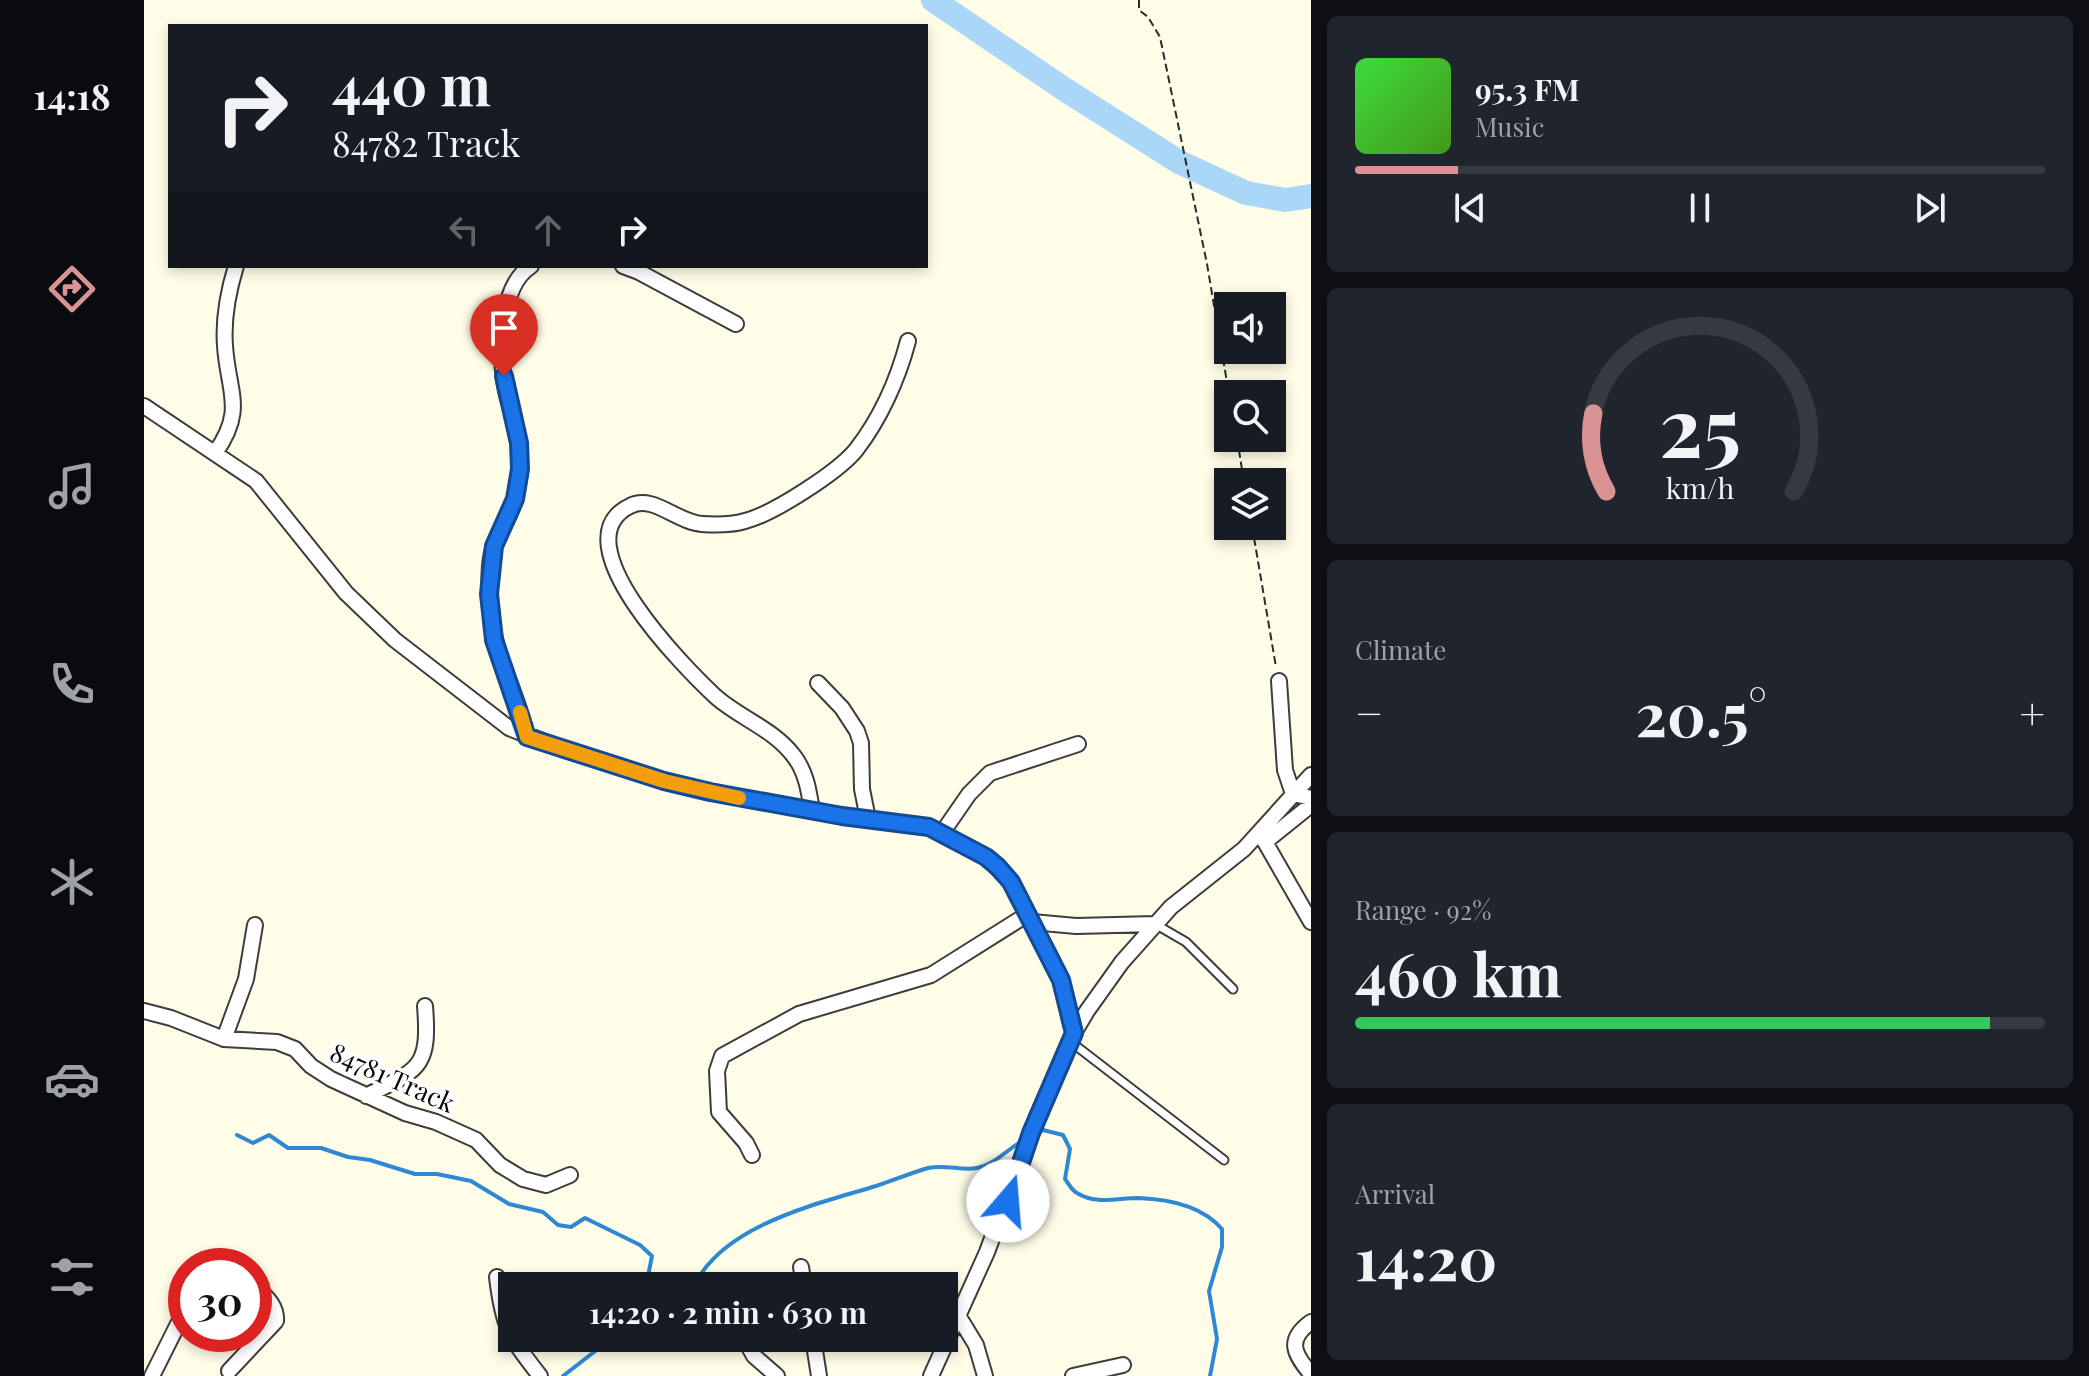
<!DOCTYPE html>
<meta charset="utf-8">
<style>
body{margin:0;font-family:"Playfair Display",serif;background:#20242c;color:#f1f3f6;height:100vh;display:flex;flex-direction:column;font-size:30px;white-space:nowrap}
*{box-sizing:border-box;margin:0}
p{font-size:26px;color:#9ea1a6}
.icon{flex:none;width:44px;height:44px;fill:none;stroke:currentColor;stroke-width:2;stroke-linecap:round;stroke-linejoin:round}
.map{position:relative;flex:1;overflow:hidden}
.panel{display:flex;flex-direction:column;gap:16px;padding:16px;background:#0d0f14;width:778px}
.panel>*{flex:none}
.guide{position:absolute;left:24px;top:24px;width:760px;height:244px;border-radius:0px;box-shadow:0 4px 12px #0003;background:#171b24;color:#f1f3f6;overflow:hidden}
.controls{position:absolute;left:1070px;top:292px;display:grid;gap:16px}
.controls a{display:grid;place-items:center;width:72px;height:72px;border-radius:0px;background:#171b24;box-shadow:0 4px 12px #0003;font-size:40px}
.speed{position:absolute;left:24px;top:1248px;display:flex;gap:16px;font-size:40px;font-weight:700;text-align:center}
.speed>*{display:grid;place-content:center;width:104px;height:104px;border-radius:50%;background:#171b24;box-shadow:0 4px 12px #0003;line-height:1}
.speed .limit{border:12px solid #d22;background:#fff;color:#111}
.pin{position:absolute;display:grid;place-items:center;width:68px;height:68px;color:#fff;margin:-82px -34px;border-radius:50% 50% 50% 0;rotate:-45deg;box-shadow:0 0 8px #0007}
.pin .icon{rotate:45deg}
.me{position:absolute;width:88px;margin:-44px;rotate:18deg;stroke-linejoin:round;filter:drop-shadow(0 0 6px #0008)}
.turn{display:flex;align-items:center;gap:28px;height:168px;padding:0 32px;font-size:36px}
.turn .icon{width:104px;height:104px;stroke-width:2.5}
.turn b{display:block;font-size:56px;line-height:68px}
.lanes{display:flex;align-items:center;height:76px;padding:0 32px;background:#0003;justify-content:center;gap:40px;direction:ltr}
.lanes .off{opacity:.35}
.big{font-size:60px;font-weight:700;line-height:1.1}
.panel .widget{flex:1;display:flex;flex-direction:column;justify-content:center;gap:12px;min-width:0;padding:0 28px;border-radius:12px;background:#20242c}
.panel .dial{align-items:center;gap:0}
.dial svg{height:208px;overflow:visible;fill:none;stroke:#363941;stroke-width:7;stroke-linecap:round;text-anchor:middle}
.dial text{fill:#f1f3f6;stroke:none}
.song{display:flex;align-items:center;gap:24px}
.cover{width:96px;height:96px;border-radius:12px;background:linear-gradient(135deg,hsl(120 70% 55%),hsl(100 70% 35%))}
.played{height:8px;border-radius:4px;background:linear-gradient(90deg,#da9395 15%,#363941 15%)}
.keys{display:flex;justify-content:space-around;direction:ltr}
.heat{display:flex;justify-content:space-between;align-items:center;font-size:44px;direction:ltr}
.charge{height:12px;border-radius:6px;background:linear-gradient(90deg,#34c759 92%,#363941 0)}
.trip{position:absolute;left:354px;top:1272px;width:460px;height:80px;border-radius:0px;background:#171b24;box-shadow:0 4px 12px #0003;font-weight:700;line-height:80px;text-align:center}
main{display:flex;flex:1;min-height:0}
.tab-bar{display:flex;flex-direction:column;width:144px;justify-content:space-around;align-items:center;background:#090b0e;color:#9ea1a6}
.tab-bar .icon{width:56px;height:56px}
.tab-bar .selected{color:#da9395}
.tab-bar b{font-size:36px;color:#f1f3f6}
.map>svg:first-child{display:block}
</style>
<main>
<nav class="tab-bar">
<b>14:18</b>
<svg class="icon selected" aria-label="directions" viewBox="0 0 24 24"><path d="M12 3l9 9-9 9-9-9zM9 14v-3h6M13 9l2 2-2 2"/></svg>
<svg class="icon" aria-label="music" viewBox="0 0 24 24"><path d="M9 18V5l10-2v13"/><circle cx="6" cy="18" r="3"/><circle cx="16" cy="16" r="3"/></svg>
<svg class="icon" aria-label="phone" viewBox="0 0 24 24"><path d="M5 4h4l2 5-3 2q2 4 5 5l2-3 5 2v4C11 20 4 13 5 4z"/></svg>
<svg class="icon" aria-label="climate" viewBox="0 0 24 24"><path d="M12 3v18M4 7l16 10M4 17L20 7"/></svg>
<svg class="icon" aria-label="car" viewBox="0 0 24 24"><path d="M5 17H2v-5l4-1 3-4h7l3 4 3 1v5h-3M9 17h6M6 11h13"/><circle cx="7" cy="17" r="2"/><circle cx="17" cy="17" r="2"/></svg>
<svg class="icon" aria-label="filters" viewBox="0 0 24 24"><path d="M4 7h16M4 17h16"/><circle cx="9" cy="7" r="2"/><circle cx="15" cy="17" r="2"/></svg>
</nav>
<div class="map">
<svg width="1167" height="1376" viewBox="0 0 1167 1376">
<rect width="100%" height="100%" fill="#fffce7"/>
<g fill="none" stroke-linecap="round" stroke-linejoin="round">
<!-- stream -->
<path stroke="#2e89d2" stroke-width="4" d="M891 1134 899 1130 919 1135 926 1149 921 1179C925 1184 928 1191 933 1193 952 1205 973 1198 994 1198 1024 1199 1058 1206 1078 1229V1247L1065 1291 1073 1339 1066 1376
M93 1135 109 1143 125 1135 144 1148H177L204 1157 226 1160 271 1174H293L327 1181 365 1204 399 1212 414 1225 427 1227 441 1218 496 1245 508 1256 502 1286
M550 1286C579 1225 673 1204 732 1186 750 1180 767 1173 784 1168 801 1164 818 1171 833 1168 852 1164 863 1149 880 1140
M419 1376 468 1338"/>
<!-- river -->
<path stroke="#aad7f8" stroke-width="24" d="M789 0 920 89 1035 162 1102 193 1141 200 1167 196"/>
<!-- service casing -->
<g stroke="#3d3d3d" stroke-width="11">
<path id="service" d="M1011 924 1042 942 1089 989
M927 1042 1080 1160"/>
</g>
<!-- minor casing -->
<g stroke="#3d3d3d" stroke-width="18">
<path id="minor" d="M479 266 495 272 592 324
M0 406 112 481 202 593 251 640 365 728 421 750 520 781 566 792 698 816 785 827 842 857 867 882 905 955 917 980 930 1033
M71 453C102 410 84 392 81 346 79 319 84 292 92 266
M1135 681 1141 770 1149 794 1167 798
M674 683 698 708 713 731 717 743 718 789 724 819
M383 737C375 697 352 661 348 621 345 597 343 571 349 548 353 537 360 526 365 515 375 492 378 468 375 444 373 426 366 408 362 391 355 356 354 287 387 266
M668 811C665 791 662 771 649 755 629 729 596 718 572 697 542 669 414 541 486 506 509 494 532 522 558 524 572 525 587 525 601 521 629 514 694 472 712 450 736 419 754 379 764 341
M798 833 825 794 846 773 934 744
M1114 834 1121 842 1167 922
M1121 842 1167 805
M888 922 932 926 1011 924
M0 1011 27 1018 80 1039 133 1042 151 1049 167 1066 187 1079 261 1113 292 1122 332 1140 356 1165 379 1179 402 1185 426 1175
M80 1039 102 979 111 925
M222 1096C275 1069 286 1069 281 1006
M608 1155 602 1143 575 1112 573 1071 578 1056 655 1014 787 975 884 914
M657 1267 660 1286
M353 1277C359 1328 365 1336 396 1376
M815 1317 832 1345 841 1376
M1167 1322C1142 1340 1150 1354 1167 1374
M600 1338 610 1356 633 1376
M669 1338 675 1376
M85 1371 132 1321C133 1306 122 1295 110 1287
M8 1376 42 1308
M787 1376 843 1252 893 1117 930 1033 943 1011 978 962 1027 907 1100 849 1167 775
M929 1376 979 1365"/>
</g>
<!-- path -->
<path stroke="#2c2c2c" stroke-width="2" stroke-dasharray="8 4" stroke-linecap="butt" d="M995 0V10L1004 17 1016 37 1063 264 1085 394
M1093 438 1100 482
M1108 526 1132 667"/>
<!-- service -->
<use href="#service" stroke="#fff" stroke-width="7"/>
<!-- minor -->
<use href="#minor" stroke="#fff" stroke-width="14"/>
</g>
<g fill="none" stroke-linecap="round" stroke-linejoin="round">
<!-- route casing -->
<g stroke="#114b97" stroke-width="20">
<path id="route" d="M360 376 375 443 376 469 371 499 350 546 345 594 350 640 383 737 520 781 566 792 698 816 785 827 842 857 854 867 867 882 917 980 930 1033 887 1133 864 1201"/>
</g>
<!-- route -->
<use href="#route" stroke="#1a73e8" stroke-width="14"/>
<!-- slow -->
<path stroke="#f59e0b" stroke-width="14" d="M376 712 383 737 520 781 595 798"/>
</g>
<g text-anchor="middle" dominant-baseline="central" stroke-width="8" stroke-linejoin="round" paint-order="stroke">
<!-- street labels -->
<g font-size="26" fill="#0a0a0a" stroke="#fff">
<text transform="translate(249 1077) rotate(24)">84781 Track</text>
</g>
</g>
</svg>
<div class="controls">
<a><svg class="icon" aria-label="sound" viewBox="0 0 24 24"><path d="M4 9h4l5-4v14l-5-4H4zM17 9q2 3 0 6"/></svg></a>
<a><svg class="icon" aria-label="search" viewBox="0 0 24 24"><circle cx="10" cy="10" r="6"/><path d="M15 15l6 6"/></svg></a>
<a><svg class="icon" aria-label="layers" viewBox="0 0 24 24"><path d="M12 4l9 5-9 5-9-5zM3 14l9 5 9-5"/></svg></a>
</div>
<div class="speed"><div class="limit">30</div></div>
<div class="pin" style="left:360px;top:376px;background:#d93025"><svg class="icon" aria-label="arrive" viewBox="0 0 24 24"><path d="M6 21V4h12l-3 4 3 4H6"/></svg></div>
<svg class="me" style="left:864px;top:1201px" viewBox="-20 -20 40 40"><circle r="19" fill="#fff"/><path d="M0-13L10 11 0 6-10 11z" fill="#1a73e8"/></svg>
<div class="trip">14:20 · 2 min · 630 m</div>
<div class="guide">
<div class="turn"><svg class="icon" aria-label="right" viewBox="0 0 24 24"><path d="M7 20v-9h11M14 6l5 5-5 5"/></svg><div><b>440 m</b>84782 Track</div></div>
<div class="lanes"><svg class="icon off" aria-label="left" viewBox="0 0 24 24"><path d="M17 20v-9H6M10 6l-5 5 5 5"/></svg><svg class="icon off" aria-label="ahead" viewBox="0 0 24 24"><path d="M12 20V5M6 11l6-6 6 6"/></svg><svg class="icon" aria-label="right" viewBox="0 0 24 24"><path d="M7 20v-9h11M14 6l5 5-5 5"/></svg></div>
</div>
</div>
<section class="panel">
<div class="widget">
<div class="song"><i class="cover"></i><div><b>95.3 FM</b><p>Music</p></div></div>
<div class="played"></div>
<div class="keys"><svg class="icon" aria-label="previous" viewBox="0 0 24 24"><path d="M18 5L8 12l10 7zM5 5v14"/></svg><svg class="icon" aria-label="pause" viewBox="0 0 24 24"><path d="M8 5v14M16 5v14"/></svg><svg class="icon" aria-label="next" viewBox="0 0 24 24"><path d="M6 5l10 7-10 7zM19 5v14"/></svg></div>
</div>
<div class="widget dial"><svg viewBox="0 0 100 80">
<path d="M14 69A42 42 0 1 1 86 69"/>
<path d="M14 69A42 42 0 0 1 9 39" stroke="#da9395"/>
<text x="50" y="56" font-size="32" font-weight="700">25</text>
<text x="50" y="72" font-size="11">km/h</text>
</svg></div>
<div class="widget"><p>Climate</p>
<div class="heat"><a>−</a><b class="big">20.5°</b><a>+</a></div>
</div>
<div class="widget"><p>Range · 92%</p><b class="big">460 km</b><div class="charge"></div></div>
<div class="widget"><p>Arrival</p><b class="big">14:20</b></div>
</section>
</main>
